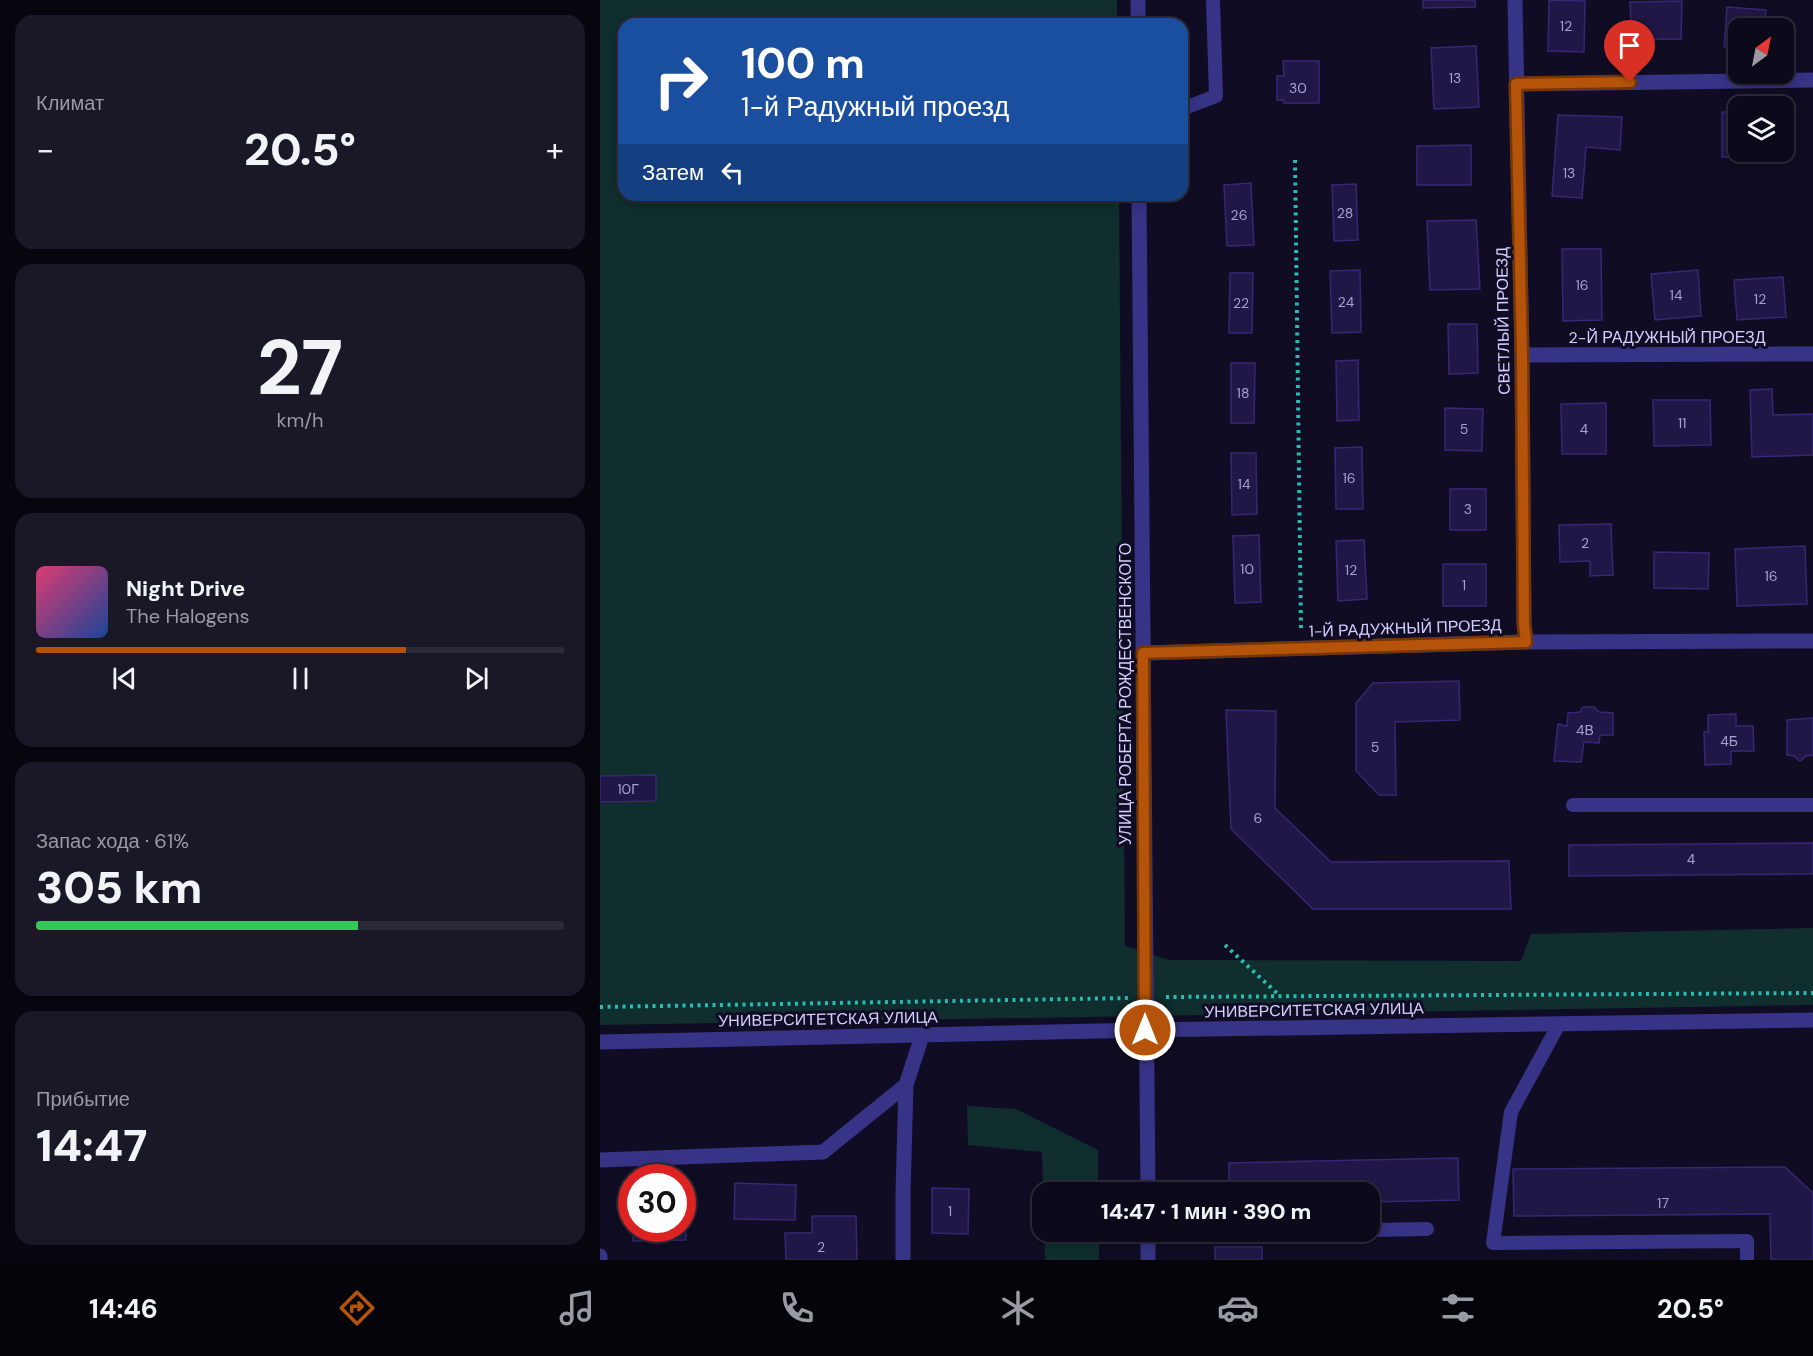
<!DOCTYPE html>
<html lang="ru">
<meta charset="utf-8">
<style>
body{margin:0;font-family:"DM Sans",sans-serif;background:#1a1727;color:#f1f3f6;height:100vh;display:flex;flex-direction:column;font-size:22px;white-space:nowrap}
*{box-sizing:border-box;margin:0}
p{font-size:20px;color:#9a9aa2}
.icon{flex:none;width:33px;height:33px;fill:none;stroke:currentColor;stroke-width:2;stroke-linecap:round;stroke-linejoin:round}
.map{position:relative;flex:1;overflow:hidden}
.side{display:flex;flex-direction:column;gap:15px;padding:15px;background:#07050e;width:600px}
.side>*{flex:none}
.guide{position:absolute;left:18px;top:18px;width:570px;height:183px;border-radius:18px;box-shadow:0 3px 15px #0003,0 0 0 2px #2c2a39;background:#1a4fa0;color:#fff;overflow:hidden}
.needle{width:39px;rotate:32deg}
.buttons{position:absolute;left:1128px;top:18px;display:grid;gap:12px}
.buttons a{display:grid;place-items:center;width:66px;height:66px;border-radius:12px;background:#0c091a;box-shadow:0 3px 15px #0003,0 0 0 2px #2c2a39;font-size:30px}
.speed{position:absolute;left:18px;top:1164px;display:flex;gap:12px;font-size:30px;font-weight:700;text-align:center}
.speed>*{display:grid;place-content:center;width:78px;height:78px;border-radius:50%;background:#0c091a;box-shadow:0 3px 15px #0003,0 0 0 2px #2c2a39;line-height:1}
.speed .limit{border:9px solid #d22;background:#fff;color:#111}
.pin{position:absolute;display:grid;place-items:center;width:51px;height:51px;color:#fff;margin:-62px -26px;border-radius:50% 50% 50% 0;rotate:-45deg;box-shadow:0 0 6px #0007}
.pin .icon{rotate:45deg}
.me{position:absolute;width:66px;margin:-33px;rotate:0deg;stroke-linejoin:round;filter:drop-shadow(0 0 4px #0008)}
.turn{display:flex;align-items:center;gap:21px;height:126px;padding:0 24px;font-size:27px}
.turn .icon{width:78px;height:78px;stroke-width:2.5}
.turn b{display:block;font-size:42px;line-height:51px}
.then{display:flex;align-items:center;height:57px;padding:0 24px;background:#0003;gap:12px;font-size:22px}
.big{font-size:45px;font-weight:800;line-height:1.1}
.side .widget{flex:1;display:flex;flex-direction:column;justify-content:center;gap:9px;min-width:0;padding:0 21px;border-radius:18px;background:#1a1727}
.side .dial{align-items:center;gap:0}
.dial b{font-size:78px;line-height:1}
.song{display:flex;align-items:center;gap:18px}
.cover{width:72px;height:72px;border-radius:9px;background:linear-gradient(135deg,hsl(340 70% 55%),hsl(220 70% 35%))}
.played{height:6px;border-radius:3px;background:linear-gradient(90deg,#b45309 70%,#2c2a39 70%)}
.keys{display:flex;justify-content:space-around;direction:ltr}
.heat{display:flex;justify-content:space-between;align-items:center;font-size:33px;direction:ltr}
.charge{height:9px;border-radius:4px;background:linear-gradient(90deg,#34c759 61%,#2c2a39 0)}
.trip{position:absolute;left:432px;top:1182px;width:348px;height:60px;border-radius:18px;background:#0c091a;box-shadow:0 3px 15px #0003,0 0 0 2px #2c2a39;font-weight:800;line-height:60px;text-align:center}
.dock{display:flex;height:96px;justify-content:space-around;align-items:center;background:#05040a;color:#9a9aa2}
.dock .icon{width:42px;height:42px}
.dock .current{color:#b45309}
.dock b{font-size:27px;color:#f1f3f6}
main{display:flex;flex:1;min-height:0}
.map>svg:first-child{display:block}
</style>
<main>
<section class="side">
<div class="widget"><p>Климат</p>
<div class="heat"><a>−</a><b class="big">20.5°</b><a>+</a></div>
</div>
<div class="widget dial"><b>27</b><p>km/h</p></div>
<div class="widget">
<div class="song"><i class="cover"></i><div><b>Night Drive</b><p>The Halogens</p></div></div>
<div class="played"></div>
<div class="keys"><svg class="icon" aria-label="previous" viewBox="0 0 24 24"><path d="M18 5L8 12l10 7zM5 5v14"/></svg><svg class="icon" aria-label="pause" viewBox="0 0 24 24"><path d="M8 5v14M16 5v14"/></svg><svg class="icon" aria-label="next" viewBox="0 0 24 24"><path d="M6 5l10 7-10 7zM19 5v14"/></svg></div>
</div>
<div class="widget"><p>Запас хода · 61%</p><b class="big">305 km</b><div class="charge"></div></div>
<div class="widget"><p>Прибытие</p><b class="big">14:47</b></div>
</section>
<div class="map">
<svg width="1213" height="1260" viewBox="0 0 1213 1260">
<rect width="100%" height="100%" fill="#100c23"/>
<!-- green -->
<path fill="#0f2e2d" d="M0 0H517V24H24V195H519L525 946 569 960 921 961 931 934 1213 928V1005L0 1025Z
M367 1106 416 1109 498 1150V1192H443L442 1152 368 1145Z
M444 1232H499V1260H445Z"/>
<!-- building -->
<path fill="#201746" stroke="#362774" stroke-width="1.5" d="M823 0H875V7L823 8Z
M949 0 985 1 984 52 948 51Z
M1082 1 1081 39H1032L1030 2Z
M1127 7 1166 10 1164 28H1138V48L1124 47Z
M876 46 879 107 834 109 831 48Z
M683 61H719V103H684L683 100H677V76H684Z
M1122 112H1138V152H1184V113L1185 159 1122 157Z
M958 115 1022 117 1020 150 986 147 982 198 952 196Z
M871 145V185H817V146Z
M651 183 654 245 627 246 624 185Z
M756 184 758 240 734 241 732 185Z
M876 220 880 289 830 290 827 221Z
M962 249H1001L1002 320 963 321Z
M760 270 761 332 732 333 730 271Z
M1098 270 1101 316 1055 320 1051 274Z
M630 273H653L652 333H629Z
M1183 277 1186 317 1137 320 1134 280Z
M848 324H877L878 373 849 374Z
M758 360 759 420 737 421 736 361Z
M631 363H655L654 423H631Z
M1172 389 1173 415 1213 414V455L1152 457 1150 390Z
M1053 400H1110L1111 445 1054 446Z
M1006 403V454H962L961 404Z
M845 408 883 409 882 451 845 450Z
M762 447 763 509H736L735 448Z
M631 453H656L657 514 632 515Z
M850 489H886V530H850Z
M1011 524 1013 575 990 576V561L960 562 959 525Z
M659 535 661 602 635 603 633 536Z
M764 540 767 599 738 601 736 541Z
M1205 546 1207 604 1137 606 1135 549Z
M1054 552 1109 553 1108 589 1054 588Z
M843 564H886V606H843Z
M859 681 860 720 795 722 796 795H779L756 771V703L773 683Z
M983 707H994L999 712 1013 713V735H1000L999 743 984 742 981 762 954 761 958 724 967 726 968 713 980 712Z
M626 710 676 711 675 808 731 862 909 861 911 909H713L631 829Z
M1136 714V726H1153L1154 751H1131V764L1105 765 1104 732H1108V715Z
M1213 718V755L1206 756 1200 761 1194 756 1187 755V720Z
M56 775V801L0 802V776Z
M1213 843V874L969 876V845Z
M858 1158 859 1200 770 1202V1192H629V1163Z
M1185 1167 1213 1193V1260H1171L1170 1214 914 1216 913 1169Z
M135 1183 196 1185 195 1220 134 1219Z
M332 1188 369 1189 368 1234 332 1233Z
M82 1190H85L86 1240 33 1241V1228H82Z
M212 1216H256L257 1260H186L185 1233H212Z
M615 1247H662V1260H615Z"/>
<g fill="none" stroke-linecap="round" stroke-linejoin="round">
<!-- path -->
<path stroke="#25bdb4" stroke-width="4" stroke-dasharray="3 4.5" stroke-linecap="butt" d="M695 160 701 630
M625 945 680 996
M566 997 1213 993
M0 1007 528 998"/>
<!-- service -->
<path stroke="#373386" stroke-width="14" d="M582 109 616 96 613 0
M973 805H1213
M959 1024 911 1112 893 1243 1147 1241V1260
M770 1230 827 1229
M548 1233 659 1232"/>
<!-- minor -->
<path stroke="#373386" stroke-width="15" d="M538 0V24
M915 0 922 355 924 624 926 642
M916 84 1213 80
M539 195 548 1192
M922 355 1213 354
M543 653 926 642 1213 641
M0 1160 223 1152 306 1085
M548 1232V1260
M0 1256V1260
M303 1260V1193L306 1085 322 1036"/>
<!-- tertiary -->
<path stroke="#373386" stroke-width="15" d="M0 1042 545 1030 1213 1020"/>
</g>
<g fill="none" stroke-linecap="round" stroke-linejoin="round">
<!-- route casing -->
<g stroke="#753606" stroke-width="15">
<path id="route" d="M545 1030 543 653 926 642 924 624 922 355 916 84 1030 82"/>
</g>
<!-- route -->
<use href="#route" stroke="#b45309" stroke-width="10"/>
</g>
<g text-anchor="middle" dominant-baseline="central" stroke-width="6" stroke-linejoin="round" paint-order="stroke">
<!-- number labels -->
<g font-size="14" fill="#a7a1d1">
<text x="966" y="26">12</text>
<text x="855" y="78">13</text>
<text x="698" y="88">30</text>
<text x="969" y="173">13</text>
<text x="745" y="213">28</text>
<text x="639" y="215">26</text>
<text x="982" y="285">16</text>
<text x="1076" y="295">14</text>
<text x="1160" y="299">12</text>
<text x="746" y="302">24</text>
<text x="641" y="303">22</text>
<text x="643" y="393">18</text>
<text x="1082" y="423">11</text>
<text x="864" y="429">5</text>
<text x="984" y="429">4</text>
<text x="749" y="478">16</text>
<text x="644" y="484">14</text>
<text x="868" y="509">3</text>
<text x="985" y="543">2</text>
<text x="647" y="569">10</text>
<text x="751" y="570">12</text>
<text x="1171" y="576">16</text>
<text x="864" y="585">1</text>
<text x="985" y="730">4В</text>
<text x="1129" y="741">4Б</text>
<text x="775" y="747">5</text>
<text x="28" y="789">10Г</text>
<text x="658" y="818">6</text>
<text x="1091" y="859">4</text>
<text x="1063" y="1203">17</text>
<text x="350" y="1211">1</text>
<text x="221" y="1247">2</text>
</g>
<!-- street labels -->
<g font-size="16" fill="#d4cfff" stroke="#100c23">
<text transform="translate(903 321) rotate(-91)">СВЕТЛЫЙ ПРОЕЗД</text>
<text x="1067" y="337">2-Й РАДУЖНЫЙ ПРОЕЗД</text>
<text transform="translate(805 628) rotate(-2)">1-Й РАДУЖНЫЙ ПРОЕЗД</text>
<text transform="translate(525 694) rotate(-90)">УЛИЦА РОБЕРТА РОЖДЕСТВЕНСКОГО</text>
<text transform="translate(714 1010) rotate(-1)">УНИВЕРСИТЕТСКАЯ УЛИЦА</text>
<text transform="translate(228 1019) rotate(-1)">УНИВЕРСИТЕТСКАЯ УЛИЦА</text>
</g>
</g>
</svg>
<div class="buttons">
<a><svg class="needle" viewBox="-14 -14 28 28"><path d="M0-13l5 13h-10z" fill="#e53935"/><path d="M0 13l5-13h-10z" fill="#9a9aa2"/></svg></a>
<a><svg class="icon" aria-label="layers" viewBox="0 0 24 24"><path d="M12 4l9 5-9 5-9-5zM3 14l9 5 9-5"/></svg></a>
</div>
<div class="speed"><div class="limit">30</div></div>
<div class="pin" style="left:1030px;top:82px;background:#d93025"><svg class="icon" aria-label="arrive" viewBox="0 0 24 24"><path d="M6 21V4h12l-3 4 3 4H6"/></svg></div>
<svg class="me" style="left:545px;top:1030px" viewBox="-20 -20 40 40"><circle r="17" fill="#b45309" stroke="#fff" stroke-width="3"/><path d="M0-11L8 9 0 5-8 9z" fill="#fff"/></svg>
<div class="trip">14:47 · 1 мин · 390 m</div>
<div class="guide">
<div class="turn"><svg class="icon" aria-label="right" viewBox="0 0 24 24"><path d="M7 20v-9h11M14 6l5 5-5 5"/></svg><div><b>100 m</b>1-й Радужный проезд</div></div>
<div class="then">Затем<svg class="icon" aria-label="left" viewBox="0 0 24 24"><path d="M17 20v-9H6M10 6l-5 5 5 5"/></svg></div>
</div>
</div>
</main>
<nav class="dock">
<b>14:46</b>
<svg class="icon current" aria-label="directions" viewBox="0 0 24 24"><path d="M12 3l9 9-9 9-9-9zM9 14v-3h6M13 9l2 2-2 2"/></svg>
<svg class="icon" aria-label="music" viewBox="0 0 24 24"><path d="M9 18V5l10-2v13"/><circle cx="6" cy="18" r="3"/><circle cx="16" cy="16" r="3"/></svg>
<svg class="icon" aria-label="phone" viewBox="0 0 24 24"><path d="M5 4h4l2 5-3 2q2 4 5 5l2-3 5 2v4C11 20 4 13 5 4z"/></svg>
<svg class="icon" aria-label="climate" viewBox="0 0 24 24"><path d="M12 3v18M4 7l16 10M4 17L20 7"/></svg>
<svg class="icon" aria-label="car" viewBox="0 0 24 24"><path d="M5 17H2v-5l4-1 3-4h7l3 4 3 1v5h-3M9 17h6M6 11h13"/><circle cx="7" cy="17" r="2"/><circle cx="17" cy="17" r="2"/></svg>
<svg class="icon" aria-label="filters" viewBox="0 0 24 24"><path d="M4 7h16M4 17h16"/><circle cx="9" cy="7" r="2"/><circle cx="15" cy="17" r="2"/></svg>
<b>20.5°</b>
</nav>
